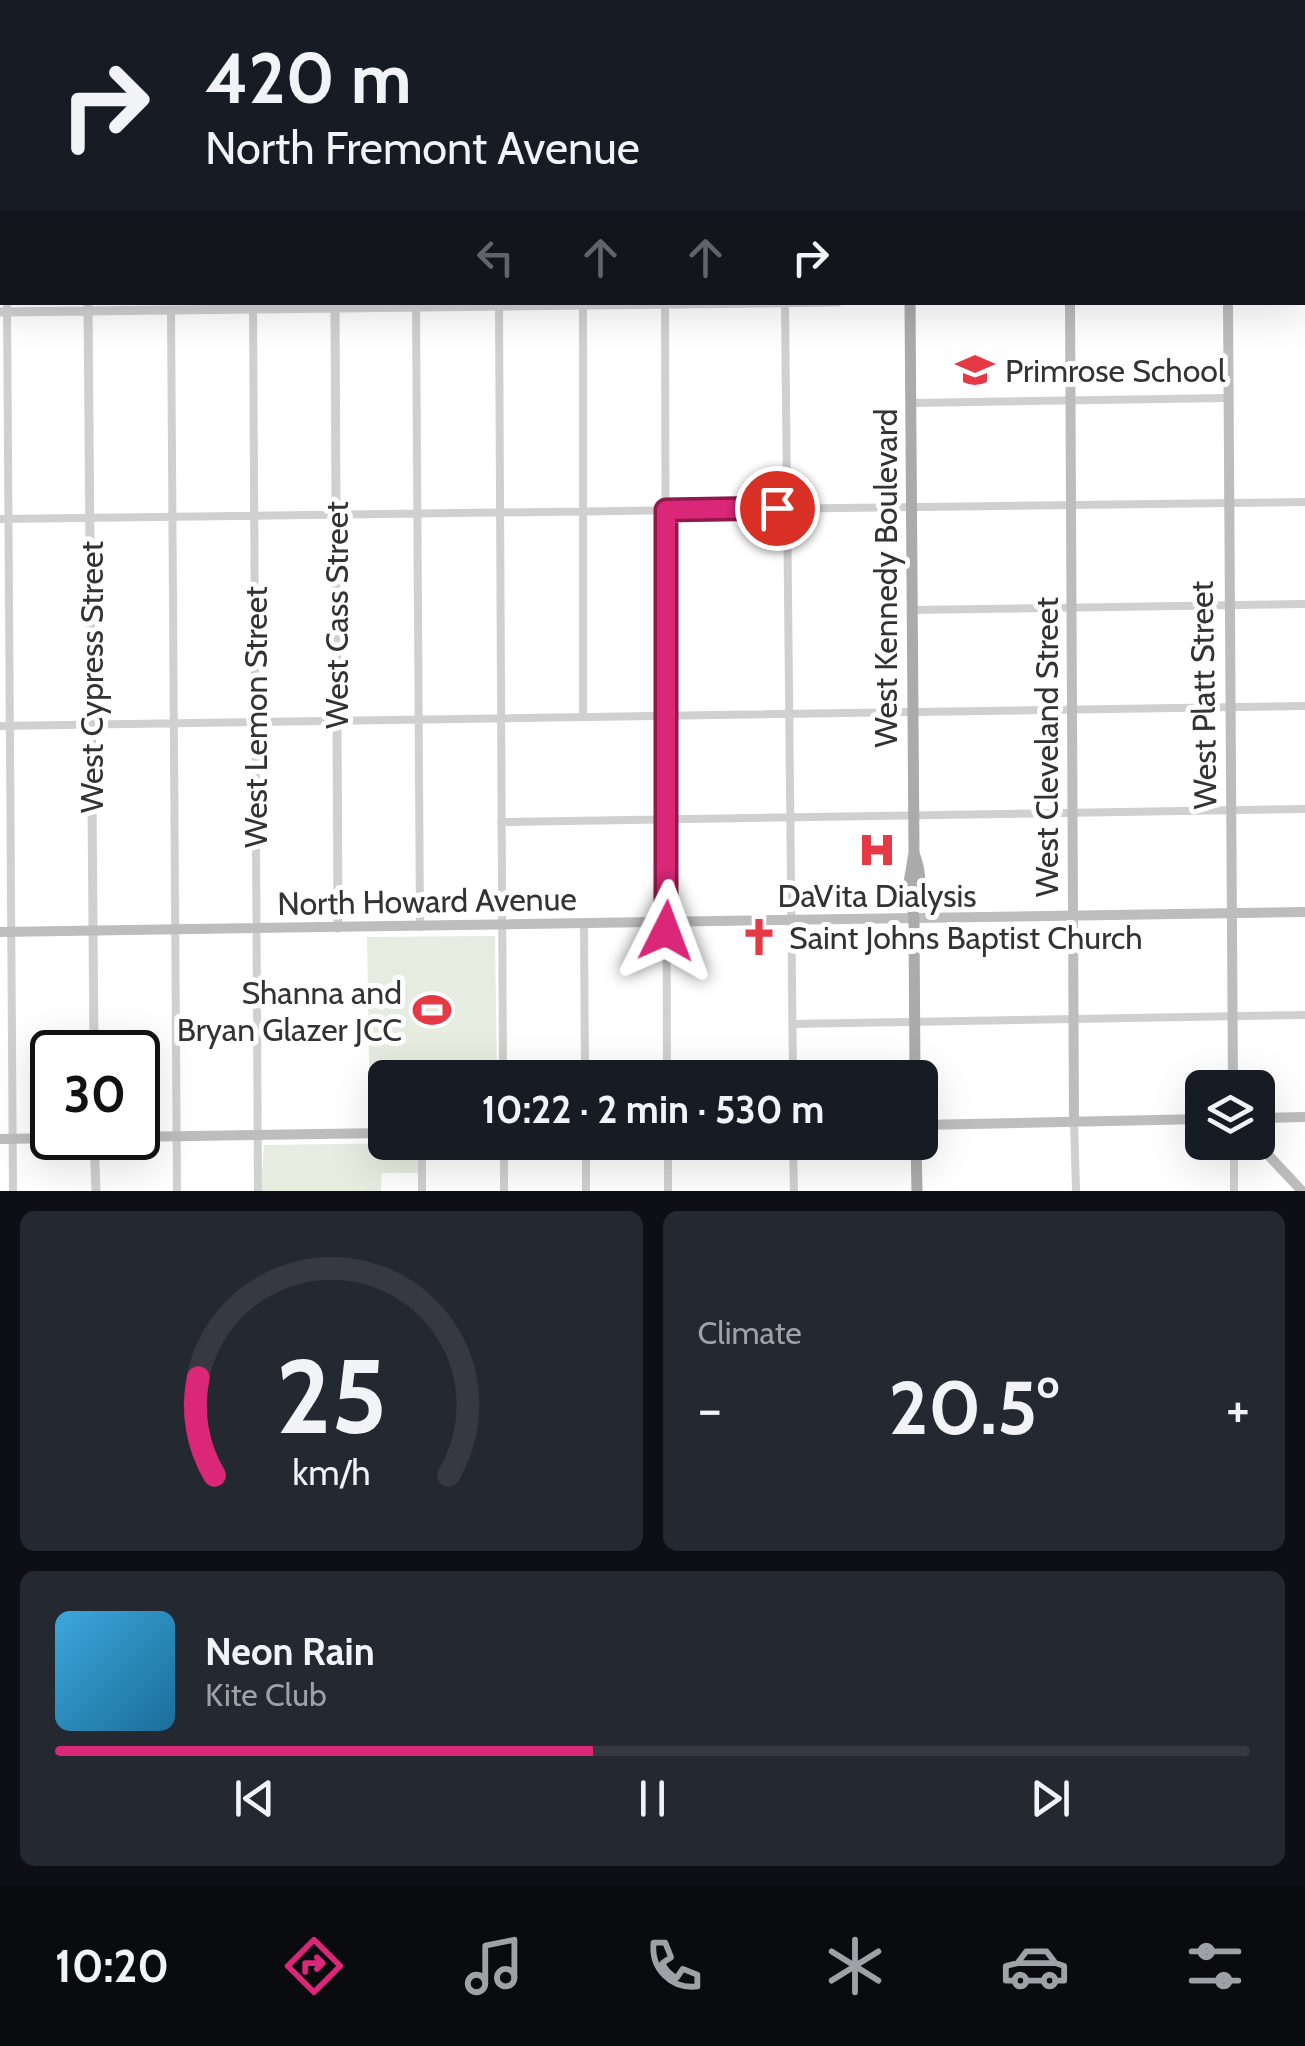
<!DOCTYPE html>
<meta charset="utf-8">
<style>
body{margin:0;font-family:Cabin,sans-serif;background:#242831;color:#f1f3f6;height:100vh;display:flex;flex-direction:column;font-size:38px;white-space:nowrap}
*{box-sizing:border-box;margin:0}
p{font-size:32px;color:#9ea1a6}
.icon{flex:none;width:55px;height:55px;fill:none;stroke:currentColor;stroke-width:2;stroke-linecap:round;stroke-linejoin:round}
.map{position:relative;height:1191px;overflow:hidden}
.details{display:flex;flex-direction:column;gap:20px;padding:20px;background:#0d0f14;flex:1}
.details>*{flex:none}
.banner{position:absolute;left:0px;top:0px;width:1305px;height:305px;box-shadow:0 10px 40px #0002;background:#171b24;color:#f1f3f6;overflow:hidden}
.tools{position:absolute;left:1185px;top:1070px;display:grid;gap:20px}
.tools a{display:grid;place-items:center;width:90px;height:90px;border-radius:15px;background:#171b24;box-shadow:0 10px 40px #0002;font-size:50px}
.speed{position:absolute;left:30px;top:1030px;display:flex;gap:20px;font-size:50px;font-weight:700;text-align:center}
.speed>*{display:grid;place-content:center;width:130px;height:130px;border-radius:50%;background:#171b24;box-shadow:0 10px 40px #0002;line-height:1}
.speed .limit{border:5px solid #111;border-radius:15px;background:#fff;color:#111}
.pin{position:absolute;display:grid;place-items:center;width:85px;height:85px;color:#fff;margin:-42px;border:5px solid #fff;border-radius:50%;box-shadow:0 2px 10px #0007}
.me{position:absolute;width:110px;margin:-55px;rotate:3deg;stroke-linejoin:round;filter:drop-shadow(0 0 8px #0008)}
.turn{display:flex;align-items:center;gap:35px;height:210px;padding:0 40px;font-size:45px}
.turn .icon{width:130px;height:130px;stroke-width:2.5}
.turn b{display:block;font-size:70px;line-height:85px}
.lanes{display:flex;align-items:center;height:95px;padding:0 40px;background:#0003;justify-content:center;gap:50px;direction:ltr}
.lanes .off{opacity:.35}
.big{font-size:75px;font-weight:700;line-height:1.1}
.details .widget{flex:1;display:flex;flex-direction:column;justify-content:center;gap:15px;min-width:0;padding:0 35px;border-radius:15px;background:#242831}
.details .dial{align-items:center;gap:0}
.dial svg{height:260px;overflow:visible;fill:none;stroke:#363941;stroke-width:7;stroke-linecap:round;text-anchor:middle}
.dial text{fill:#f1f3f6;stroke:none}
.song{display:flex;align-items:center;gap:30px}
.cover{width:120px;height:120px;border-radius:15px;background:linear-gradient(135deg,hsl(200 70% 55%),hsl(200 70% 35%))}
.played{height:10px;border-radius:5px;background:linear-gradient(90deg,#db2777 45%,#363941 45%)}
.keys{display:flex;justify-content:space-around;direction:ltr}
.heat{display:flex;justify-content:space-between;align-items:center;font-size:55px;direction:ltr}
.details .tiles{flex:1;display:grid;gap:20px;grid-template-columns:1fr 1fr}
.widget:last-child{grid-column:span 2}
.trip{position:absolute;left:368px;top:1060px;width:570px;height:100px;border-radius:15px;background:#171b24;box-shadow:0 10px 40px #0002;font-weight:700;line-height:100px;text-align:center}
.menu{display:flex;height:160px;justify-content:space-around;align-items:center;background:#090b0e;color:#9ea1a6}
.menu .icon{width:70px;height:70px}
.menu .active{color:#db2777}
.menu b{font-size:45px;color:#f1f3f6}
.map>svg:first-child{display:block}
</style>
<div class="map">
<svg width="1305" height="1191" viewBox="0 0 1305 1191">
<rect width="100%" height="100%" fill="#fff"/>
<!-- green -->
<path fill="#e6ecdf" d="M495 936 497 1077 385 1078V1124H370L367 937Z
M416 1143 419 1173H382L381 1191H261L264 1145Z"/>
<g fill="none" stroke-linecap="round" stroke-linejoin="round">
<!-- minor -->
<path stroke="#d0d0d0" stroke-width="8" d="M5 0V2
M168 0V2
M251 0V2
M415 0V2
M497 0V2
M581 0V2
M669 0V2
M0 105H2
M7 302 13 1191
M253 302 258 1191
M416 302 420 927
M499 302 503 1078
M785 303 793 1078
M665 305 667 1078
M171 310 177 1191
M911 403 1226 398
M0 519 1305 502
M912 610 1305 604
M583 717V302
M0 726 1305 706
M501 822 1305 809
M584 924 585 1078
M792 1024 1305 1015
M1074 1121 1076 1191
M422 1142V1191
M504 1142V1191
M586 1142V1191
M668 1142V1191
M793 1142 794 1191
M1234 1142V1191"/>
<!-- tertiary -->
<path stroke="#d0d0d0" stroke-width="9" d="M85 0V2
M332 0V2
M88 302 94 1052
M335 302 338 928
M0 312 838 302
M94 1138 96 1191"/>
<!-- secondary -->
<path stroke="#bdbdbd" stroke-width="10" d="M1070 0V2
M1229 0V2
M1070 302 1074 1121
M1228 302 1233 1088
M0 932 1305 912
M1258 1118 1305 1117
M920 1125 1202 1119
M0 1139 385 1133
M1256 1142 1302 1191"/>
<!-- primary -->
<path stroke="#ababab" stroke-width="11" d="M908 0V2
M910 302 914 853C921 871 922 891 914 909
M914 853 909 883 914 919 915 1078
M916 1142 917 1191"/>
<!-- motorway -->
<path stroke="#9a9a9a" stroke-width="12" d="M1126 0 1128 2
M1159 0 1160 2
M1181 0 1182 2
M1261 0 1262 2
M1302 121 1305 126
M1302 142 1305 144
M1302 166 1305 168"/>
<!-- rail casing -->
<g stroke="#888" stroke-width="6">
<path id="rail" d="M1063 0 1067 2
M1302 188 1305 190"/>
</g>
<!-- rail -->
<use href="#rail" stroke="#fff" stroke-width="2.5" stroke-dasharray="8" stroke-linecap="butt"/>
</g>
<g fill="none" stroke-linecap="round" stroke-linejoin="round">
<!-- route casing -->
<g stroke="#8e194d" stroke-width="25">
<path id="route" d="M666 931V510L777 508"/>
</g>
<!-- route -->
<use href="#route" stroke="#db2777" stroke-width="18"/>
</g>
<!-- icons -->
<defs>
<g id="school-bare" transform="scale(3)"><path d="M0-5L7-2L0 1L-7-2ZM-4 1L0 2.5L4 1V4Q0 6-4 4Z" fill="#e63946" stroke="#fff" stroke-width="2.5" paint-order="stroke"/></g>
<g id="hospital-bare" transform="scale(3)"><path d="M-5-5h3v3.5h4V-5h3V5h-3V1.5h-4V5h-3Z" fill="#e63946" stroke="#fff" stroke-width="2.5" paint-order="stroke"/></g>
<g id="church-bare" transform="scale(3)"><path d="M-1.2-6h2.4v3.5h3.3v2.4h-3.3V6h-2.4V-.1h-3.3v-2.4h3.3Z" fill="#e63946" stroke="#fff" stroke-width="2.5" paint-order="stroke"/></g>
<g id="stadium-bare" transform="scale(3)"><path d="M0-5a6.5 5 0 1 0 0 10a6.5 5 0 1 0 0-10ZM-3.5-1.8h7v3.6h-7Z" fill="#e63946" stroke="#fff" stroke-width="2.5" paint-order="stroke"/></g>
</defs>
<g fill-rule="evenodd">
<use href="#school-bare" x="975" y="370"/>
<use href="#hospital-bare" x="877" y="850"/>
<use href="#church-bare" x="759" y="937"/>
<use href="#stadium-bare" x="432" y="1010"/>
</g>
<g text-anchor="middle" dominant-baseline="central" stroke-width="10" stroke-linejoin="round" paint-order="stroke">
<!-- poi labels -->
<g font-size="32" fill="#333" stroke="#fff" text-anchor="start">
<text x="1005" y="370">Primrose School</text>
<text x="877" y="895" text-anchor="middle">DaVita Dialysis</text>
<text x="789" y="937">Saint Johns Baptist Church</text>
<text x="402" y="992" text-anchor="end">Shanna and<tspan x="402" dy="37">Bryan Glazer JCC</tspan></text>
</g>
<!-- street labels -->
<g font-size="32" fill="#333" stroke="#fff">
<text transform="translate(885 578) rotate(-90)">West Kennedy Boulevard</text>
<text transform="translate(336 615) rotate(-90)">West Cass Street</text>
<text transform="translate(91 677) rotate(-90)">West Cypress Street</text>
<text transform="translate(1203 695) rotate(-91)">West Platt Street</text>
<text transform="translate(255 717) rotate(-90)">West Lemon Street</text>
<text transform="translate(1046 747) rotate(-90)">West Cleveland Street</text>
<text transform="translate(427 901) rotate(-1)">North Howard Avenue</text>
</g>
</g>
</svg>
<div class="tools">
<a><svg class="icon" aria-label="layers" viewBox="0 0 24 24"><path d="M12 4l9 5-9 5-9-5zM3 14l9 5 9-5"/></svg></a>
</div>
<div class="speed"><div class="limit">30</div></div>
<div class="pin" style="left:777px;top:508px;background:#d93025"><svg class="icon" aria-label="arrive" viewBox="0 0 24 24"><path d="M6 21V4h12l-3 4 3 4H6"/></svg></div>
<svg class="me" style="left:666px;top:931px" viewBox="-20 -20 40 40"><path d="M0-17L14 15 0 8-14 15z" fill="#db2777" stroke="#fff" stroke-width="4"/></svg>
<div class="trip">10:22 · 2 min · 530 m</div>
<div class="banner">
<div class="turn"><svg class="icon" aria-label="right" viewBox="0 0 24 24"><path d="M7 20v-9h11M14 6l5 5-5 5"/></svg><div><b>420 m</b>North Fremont Avenue</div></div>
<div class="lanes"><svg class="icon off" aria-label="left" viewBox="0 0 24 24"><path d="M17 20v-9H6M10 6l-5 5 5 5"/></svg><svg class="icon off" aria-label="ahead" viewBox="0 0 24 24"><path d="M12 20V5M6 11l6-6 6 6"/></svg><svg class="icon off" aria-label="ahead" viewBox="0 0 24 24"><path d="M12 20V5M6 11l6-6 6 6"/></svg><svg class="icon" aria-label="right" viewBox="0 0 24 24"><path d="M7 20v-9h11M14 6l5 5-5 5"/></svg></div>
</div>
</div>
<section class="details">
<div class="tiles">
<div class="widget dial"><svg viewBox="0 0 100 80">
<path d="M14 69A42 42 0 1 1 86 69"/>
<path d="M14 69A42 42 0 0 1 9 39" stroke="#db2777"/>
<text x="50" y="56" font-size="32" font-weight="700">25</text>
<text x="50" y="72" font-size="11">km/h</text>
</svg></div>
<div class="widget"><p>Climate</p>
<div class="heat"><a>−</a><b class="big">20.5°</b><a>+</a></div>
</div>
<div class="widget">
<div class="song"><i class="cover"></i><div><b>Neon Rain</b><p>Kite Club</p></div></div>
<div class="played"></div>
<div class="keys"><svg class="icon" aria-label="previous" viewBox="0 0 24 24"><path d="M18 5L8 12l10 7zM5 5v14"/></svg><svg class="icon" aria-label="pause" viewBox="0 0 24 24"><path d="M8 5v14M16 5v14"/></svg><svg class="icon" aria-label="next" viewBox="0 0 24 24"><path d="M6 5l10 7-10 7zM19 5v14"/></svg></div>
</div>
</div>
</section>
<nav class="menu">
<b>10:20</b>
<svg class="icon active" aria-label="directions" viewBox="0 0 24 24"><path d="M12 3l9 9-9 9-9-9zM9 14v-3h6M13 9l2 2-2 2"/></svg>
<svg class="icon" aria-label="music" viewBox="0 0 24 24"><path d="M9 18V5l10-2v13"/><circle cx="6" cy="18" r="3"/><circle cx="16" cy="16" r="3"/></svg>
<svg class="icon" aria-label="phone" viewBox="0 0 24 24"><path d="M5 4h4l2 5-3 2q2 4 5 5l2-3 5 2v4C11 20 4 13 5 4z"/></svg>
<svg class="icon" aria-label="climate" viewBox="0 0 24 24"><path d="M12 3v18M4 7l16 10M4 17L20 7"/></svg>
<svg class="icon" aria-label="car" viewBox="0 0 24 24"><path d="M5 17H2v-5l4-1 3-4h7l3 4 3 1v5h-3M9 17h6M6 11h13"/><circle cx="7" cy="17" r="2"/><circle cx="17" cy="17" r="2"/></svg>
<svg class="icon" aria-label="filters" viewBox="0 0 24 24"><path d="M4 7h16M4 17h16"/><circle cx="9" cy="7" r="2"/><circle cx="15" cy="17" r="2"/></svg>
</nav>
